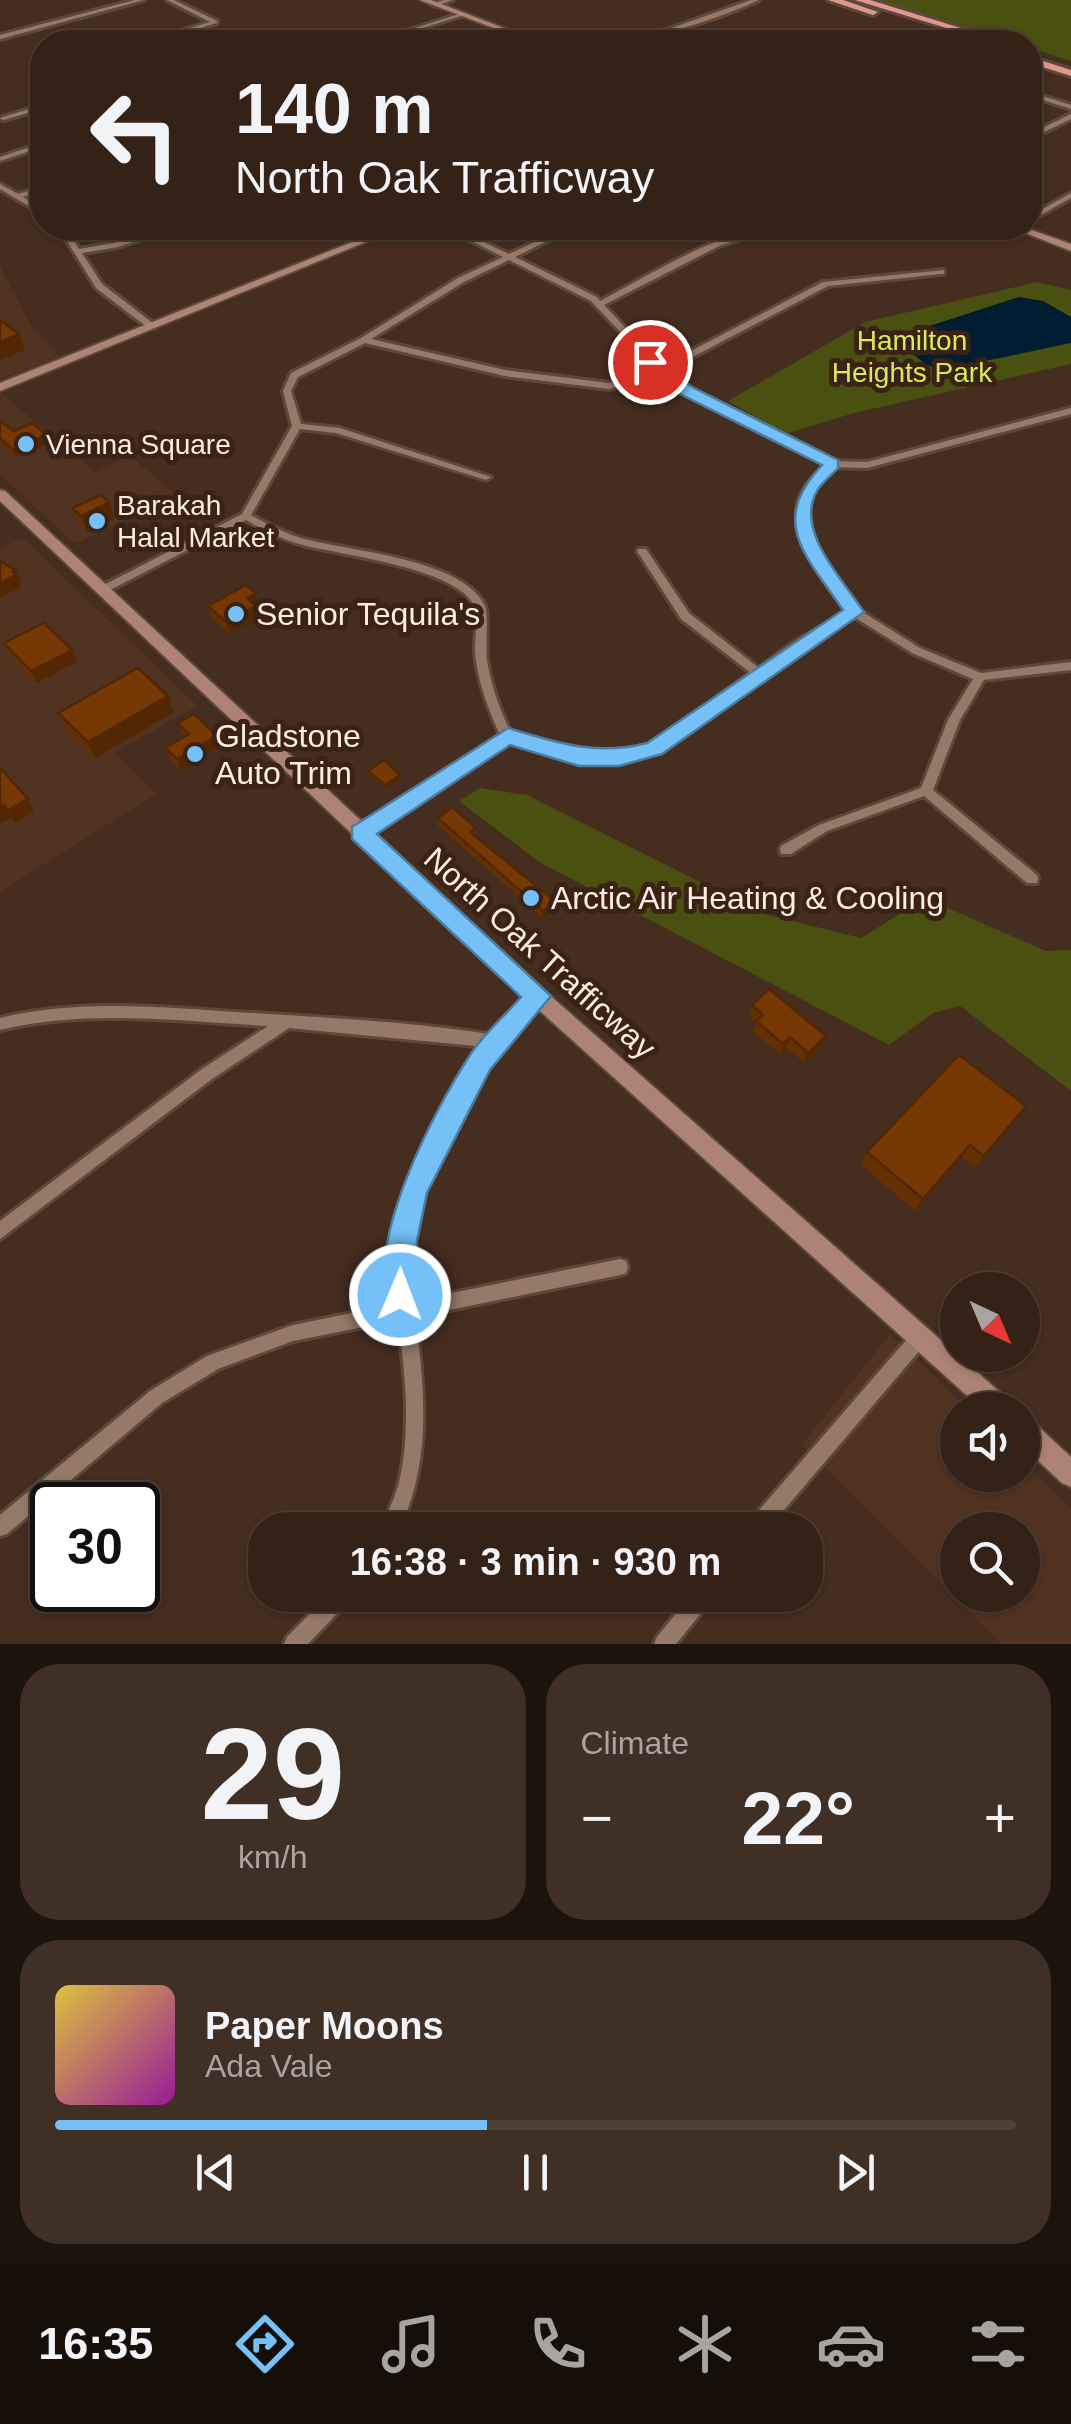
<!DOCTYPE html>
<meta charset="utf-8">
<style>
body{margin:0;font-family:Arial,sans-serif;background:#3f2f24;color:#f1f3f6;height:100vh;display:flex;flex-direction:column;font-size:38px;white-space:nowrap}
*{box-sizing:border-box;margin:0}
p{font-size:32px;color:#a9a4a1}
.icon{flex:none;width:55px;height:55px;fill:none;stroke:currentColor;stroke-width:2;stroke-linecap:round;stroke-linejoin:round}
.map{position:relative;height:1644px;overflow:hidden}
.panel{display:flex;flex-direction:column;gap:20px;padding:20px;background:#1d130d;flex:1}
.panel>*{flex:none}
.banner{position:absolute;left:30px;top:30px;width:1012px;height:210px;border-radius:40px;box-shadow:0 2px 8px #0004,0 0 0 2px #4e3f36;background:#342217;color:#f1f3f6;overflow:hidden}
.needle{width:65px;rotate:136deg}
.tools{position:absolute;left:940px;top:1272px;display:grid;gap:20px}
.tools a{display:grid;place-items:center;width:100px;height:100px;border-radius:50%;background:#342217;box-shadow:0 2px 8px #0004,0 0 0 2px #4e3f36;font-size:50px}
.speed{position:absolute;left:30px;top:1482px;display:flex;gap:20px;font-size:50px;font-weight:700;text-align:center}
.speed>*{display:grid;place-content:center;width:130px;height:130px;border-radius:50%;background:#342217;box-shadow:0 2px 8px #0004,0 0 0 2px #4e3f36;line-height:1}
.speed .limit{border:5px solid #111;border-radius:15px;background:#fff;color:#111}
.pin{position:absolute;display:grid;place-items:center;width:85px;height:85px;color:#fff;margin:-42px;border:5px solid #fff;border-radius:50%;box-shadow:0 2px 10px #0007}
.me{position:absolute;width:110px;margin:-55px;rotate:1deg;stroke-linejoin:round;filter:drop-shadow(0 0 8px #0008)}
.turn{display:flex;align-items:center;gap:35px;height:210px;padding:0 40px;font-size:45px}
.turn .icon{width:130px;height:130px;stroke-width:2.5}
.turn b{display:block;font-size:70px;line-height:85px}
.big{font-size:75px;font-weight:800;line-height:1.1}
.panel .widget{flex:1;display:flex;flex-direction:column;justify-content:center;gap:15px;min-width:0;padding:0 35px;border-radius:40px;background:#3f2f24}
.panel .dial{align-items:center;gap:0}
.dial b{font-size:130px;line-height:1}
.song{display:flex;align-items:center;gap:30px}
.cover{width:120px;height:120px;border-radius:15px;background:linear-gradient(135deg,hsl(50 70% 55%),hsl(300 70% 35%))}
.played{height:10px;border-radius:5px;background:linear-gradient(90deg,#75c0f6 45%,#4e3f36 45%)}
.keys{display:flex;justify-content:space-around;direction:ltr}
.heat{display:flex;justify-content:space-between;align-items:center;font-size:55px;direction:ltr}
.panel .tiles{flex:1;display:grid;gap:20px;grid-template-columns:1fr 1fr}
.widget:last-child{grid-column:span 2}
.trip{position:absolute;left:248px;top:1512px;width:575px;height:100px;border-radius:40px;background:#342217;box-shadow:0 2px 8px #0004,0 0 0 2px #4e3f36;font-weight:800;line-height:100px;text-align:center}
.tabs{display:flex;height:160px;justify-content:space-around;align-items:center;background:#150e09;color:#a9a4a1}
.tabs .icon{width:70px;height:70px}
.tabs .active{color:#75c0f6}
.tabs b{font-size:45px;color:#f1f3f6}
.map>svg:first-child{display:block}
</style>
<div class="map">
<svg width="1071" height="1644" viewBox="0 0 1071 1644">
<rect width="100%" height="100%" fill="#452d1f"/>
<!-- built -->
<path fill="#513321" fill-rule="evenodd" d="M0 266 31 326 60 356 0 379Z
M0 392 95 472 129 456 178 496 75 544 0 475Z
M23 538 198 706 115 752 156 794 0 892V548Z
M890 1334 969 1410H958V1475H1022L1023 1462 1071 1508V1644H1001L802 1444ZM958 1530H1022V1595H958Z"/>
<!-- green -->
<path fill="#495010" d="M868 0H1071V61L1030 48V42H1010Z
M1037 282 1071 290V364L854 413 785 434 728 401 865 322Z
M480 788 527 795 764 914 861 938 925 898 1046 951 1071 950V1091L960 1006 933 1013 889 1045 539 862 459 801Z"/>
<!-- water -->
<path fill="#011d31" d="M1019 297 1043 301 1071 317V343C1049 347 944 372 932 367 920 362 910 351 900 342L911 332Z"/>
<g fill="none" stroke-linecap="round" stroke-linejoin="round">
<!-- street casing -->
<g stroke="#5d493c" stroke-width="6">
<path id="street" d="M135 0H144L0 39V35Z
M167 0H174L217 21V23L203 27 226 42H220L198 29 150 42H143L210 22Z
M444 0H453L435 6 432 4Z
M751 0H759C714 21 639 45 590 42L666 30Z
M459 14 464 15 378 42H371Z
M1030 92 1071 105V109L1030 96Z
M42 105V109L3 120 0 118Z
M1071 114V119L1030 139V134Z
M42 143V147L0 161V157Z
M0 184 18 194 42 187V191L23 197 42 209V214L0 189Z
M1071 193V198L1030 221V216Z
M59 228H66L79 249 114 243 161 228H170V230L118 247 82 253 102 284 154 324V328H148L96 288Z
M446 228H454L509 254 565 228H573L515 257 597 297 600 301C642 279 725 228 770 228V230L719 246 604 305 662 366 823 282 944 270V274H941L828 286 666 371 676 381 834 461 867 462 1071 408V414L867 468 834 467 811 493 806 507 808 525 828 568 845 594 861 611 920 648 981 673 1071 662V670L984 680 960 720 933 790 1037 875 1038 879 1037 883H1027L924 796 827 831 791 854H781L780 850 781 846 819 825 921 788 948 720 973 679 912 653 854 617 799 650 658 752 619 762H579L509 741 360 838 356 836 354 833 356 830 500 735C488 709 478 682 475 653 474 640 479 617 475 607 459 568 341 555 303 545 283 540 264 530 246 520L106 592H98V588L242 514 292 426 283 391 291 373 361 338 458 278 503 257ZM509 260 591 301 655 369 644 375 609 383 505 370 371 339 464 282ZM365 343 505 376 609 389 650 379 660 374 670 385 826 465C814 475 802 488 798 503 789 534 828 588 848 611L791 644 759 668 689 613 646 549H638L637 551 681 619 751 673 650 746 619 754H579L511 733C500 710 491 686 487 660 485 646 489 616 485 606 464 560 353 551 308 540 288 535 269 525 251 515L300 429 336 433 483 479 486 480 491 477 340 428 301 424 291 391 298 377Z
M538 991 543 993 545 997 543 1001C473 1078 392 1191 412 1301L620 1259 626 1261 628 1267 626 1273 620 1275 415 1317C425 1391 432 1461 399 1530H380C387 1513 396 1497 400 1478 411 1426 405 1372 398 1320L293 1341 218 1369 162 1403 7 1534 0 1536V1515L150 1391 207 1356 293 1325 396 1304C379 1212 432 1117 486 1047L289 1028 212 1079 0 1239V1221L202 1069 268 1026C179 1021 87 1009 0 1030V1018C82 998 168 1008 252 1013 332 1018 415 1022 495 1035L533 993Z
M920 1329 926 1331 928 1337 926 1343 767 1530H746L748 1523 914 1331Z
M328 1595H351L348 1602 308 1644H284L287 1637Z
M691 1595H713L710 1602 676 1644H654L657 1637Z"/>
</g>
<!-- secondary casing -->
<g stroke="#5d493c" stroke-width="4">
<path id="secondary" d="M420 0H431L540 42H530Z
M387 228H400L0 391V383Z
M1013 228H1026L1071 244V251Z
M0 490 5 491 545 991 1010 1401 1013 1410H983L531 1003 0 501Z
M1022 1417 1031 1420 1071 1457V1487L1062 1483 1022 1446Z"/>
</g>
<!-- highway casing -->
<g stroke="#5d493c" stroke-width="6">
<path id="highway" d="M828 0H843L878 12 873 15Z
M855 0H870L1006 42H992Z
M1030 57 1071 70V76L1030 63Z"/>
</g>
<!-- street -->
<use href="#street" fill="#957a69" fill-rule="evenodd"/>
<!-- secondary -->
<use href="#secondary" fill="#ac8374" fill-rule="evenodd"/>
<!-- highway -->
<use href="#highway" fill="#e2978e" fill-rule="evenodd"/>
</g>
<!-- wall -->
<path fill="#653004" d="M0 421 14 431 50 443 16 457 0 442Z
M72 508 114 519 87 532 78 524Z
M256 593 259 606 256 607 259 618 230 634 211 618 208 606Z
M4 643 77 662 36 683 10 655Z
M174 712 95 758 66 728 58 713Z
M177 723 217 736 220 748 181 771 170 760 165 748 184 737Z
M368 771 400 775 401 779 386 789 369 775Z
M438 818 476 828V836L555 909 543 918 438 826Z
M752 1005 826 1036 822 1046 804 1063 786 1047 780 1054 753 1032 756 1022 749 1016Z
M1016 1119 974 1168 961 1157 915 1211 860 1164 867 1152Z"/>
<!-- shaded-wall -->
<path fill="#532704" d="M19 334 25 350 0 360V342Z
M47 435 50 443 16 457 13 450Z
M109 502 114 519 87 532 81 516Z
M16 570 22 582 19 583 21 587 0 598V583Z
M256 593 259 606 256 607 259 618 230 634 226 622 247 598Z
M72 650 77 662 36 683 31 671Z
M168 696 174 712 95 758 88 742Z
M217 736 220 748 181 771 177 759Z
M400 775 401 779 386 789 385 785Z
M28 799 34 811 15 823 8 810Z
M4 805 11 818 0 824V807Z
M555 901V909L543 918V911Z
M826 1036 822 1046 804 1063 808 1053Z
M790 1037 786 1047 780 1054 783 1044Z
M970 1145 961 1157 915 1211 923 1199Z"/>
<!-- building -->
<path fill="#763805" stroke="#532704" stroke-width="2.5" d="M0 320 19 334 0 342Z
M0 421 14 431 33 423 47 435 13 450 0 438Z
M101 495 109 502 81 516 72 508Z
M0 561 16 570 13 572 16 575 0 583Z
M246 585 256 593 247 598 256 606 226 622 208 606Z
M44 623 72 650 31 671 4 643Z
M138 668 168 696 88 742 58 713Z
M194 714 217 736 177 759 165 748 189 734 177 723Z
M384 760 400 775 385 785 368 771Z
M0 768 28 799 8 810 4 805 0 807Z
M452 807 476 828 470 832 555 901 543 911 438 818Z
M769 989 826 1036 808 1053 790 1037 783 1044 756 1021 763 1015 752 1005Z
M959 1055 1026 1106 984 1156 970 1145 923 1199 867 1152Z"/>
<!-- route -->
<path fill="#75c0f6" stroke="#4c7da0" stroke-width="2.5" d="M650 358 694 388 838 460V468C832 475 821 483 817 491 794 531 844 581 864 612L662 754 619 766H579L510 745 377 834 551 996 490 1070 427 1193 417 1241 416 1295 411 1305 400 1310 390 1305C364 1242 435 1109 470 1055 483 1034 505 1016 521 997L352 839V827L508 728C557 743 596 756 647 743L843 610C806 555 768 523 822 465L682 395 645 366V359Z"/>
<!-- markers -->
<g fill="#75c0f6" stroke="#3a2315" stroke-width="4">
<circle cx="26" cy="444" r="10"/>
<circle cx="97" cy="521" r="10"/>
<circle cx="236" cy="614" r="10"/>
<circle cx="195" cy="754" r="10"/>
<circle cx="531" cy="898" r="10"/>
</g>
<g text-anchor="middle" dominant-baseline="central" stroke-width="10" stroke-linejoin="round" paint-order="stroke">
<!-- far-park labels -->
<g font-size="28" fill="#d7e862" stroke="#3a2315">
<text x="912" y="340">Hamilton<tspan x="912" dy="32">Heights Park</tspan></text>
</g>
<!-- far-poi labels -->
<g font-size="28" fill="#fdede4" stroke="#3a2315" text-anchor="start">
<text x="46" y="444">Vienna Square</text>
<text x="117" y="505">Barakah<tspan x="117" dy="32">Halal Market</tspan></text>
</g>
<!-- poi labels -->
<g font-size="32" fill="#fdede4" stroke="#3a2315" text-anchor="start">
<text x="256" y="614">Senior Tequila's</text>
<text x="215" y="736">Gladstone<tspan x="215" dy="37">Auto Trim</tspan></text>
<text x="551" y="898">Arctic Air Heating &amp; Cooling</text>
</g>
<!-- street labels -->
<g font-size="32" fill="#fdede4" stroke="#3a2315">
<text transform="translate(540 953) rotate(42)">North Oak Trafficway</text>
</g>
</g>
</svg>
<div class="tools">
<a><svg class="needle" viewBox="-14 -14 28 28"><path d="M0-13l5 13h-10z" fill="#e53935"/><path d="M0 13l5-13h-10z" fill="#a9a4a1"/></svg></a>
<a><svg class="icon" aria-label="sound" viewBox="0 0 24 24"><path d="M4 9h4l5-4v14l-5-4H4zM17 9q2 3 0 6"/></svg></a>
<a><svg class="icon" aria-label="search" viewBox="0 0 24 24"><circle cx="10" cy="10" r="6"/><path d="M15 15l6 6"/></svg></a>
</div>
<div class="speed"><div class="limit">30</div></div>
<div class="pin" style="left:650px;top:362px;background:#d93025"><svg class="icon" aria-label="arrive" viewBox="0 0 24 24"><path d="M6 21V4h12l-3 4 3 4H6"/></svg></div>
<svg class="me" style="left:400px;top:1295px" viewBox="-20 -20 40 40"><circle r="17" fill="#75c0f6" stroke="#fff" stroke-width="3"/><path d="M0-11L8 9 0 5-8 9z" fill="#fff"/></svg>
<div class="trip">16:38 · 3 min · 930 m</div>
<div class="banner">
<div class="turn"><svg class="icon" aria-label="left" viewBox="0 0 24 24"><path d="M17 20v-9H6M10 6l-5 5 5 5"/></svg><div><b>140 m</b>North Oak Trafficway</div></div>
</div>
</div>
<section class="panel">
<div class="tiles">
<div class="widget dial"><b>29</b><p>km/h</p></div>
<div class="widget"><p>Climate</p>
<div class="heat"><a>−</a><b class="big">22°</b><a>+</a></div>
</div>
<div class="widget">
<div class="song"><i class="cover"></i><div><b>Paper Moons</b><p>Ada Vale</p></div></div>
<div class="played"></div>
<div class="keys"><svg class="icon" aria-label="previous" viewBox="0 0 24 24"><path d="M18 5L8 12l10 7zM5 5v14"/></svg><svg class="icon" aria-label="pause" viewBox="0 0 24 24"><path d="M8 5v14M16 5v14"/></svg><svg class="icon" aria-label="next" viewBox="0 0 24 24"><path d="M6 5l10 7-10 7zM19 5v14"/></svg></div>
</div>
</div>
</section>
<nav class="tabs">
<b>16:35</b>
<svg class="icon active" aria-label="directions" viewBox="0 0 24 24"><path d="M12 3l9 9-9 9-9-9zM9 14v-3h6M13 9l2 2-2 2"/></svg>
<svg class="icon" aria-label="music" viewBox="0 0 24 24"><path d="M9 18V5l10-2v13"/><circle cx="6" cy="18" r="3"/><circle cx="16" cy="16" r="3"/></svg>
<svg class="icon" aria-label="phone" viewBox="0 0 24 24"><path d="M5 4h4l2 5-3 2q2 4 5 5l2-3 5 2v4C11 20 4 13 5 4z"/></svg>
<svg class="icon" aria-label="climate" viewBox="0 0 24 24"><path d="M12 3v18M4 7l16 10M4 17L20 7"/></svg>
<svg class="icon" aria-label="car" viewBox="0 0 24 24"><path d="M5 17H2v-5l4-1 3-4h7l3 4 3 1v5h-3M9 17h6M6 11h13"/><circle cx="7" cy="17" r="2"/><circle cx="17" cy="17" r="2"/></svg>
<svg class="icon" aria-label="filters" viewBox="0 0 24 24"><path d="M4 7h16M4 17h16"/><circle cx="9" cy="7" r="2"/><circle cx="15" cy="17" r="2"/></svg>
</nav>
